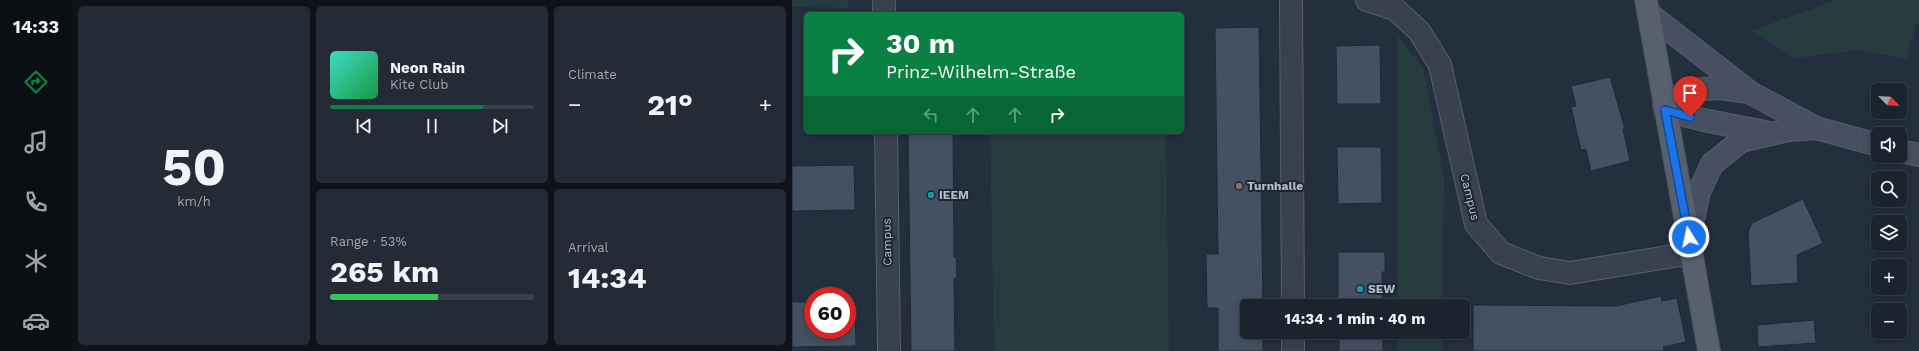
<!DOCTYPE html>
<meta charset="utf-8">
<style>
body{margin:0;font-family:"Work Sans",sans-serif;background:#242b36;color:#f1f3f6;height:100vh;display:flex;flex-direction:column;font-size:15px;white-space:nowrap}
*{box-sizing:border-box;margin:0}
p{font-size:13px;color:#a0a4aa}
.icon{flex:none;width:22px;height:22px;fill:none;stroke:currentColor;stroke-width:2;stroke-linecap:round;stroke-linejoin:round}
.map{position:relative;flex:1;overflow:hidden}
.drawer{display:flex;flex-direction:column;gap:6px;padding:6px;background:#0f1319;width:720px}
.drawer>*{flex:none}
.banner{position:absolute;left:12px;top:12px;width:380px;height:122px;border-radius:6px;box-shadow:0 2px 10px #0003,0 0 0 1px #39404a;background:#0b8043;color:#fff;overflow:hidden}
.needle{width:26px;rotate:115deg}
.buttons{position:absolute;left:1079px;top:83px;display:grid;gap:8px}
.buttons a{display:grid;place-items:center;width:36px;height:36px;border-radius:6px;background:#1b232e;box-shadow:0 2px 10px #0003,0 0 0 1px #39404a;font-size:20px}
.speed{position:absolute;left:12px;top:287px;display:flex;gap:8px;font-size:20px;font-weight:700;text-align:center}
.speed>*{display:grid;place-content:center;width:52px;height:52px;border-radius:50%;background:#1b232e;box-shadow:0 2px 10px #0003,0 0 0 1px #39404a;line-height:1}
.speed .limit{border:6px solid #d22;background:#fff;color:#111}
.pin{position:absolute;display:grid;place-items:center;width:34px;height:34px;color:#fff;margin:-41px -17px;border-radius:50% 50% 50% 0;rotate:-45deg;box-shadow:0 0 4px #0007}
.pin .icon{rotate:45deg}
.me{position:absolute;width:44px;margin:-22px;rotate:350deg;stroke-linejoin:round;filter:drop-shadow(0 0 3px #0008)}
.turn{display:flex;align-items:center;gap:14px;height:84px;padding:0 16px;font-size:18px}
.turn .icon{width:52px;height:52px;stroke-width:2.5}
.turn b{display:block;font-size:28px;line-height:34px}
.lanes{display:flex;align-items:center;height:38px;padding:0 16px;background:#0003;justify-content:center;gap:20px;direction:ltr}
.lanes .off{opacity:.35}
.big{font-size:30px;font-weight:700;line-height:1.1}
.drawer .widget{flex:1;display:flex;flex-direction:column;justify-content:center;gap:6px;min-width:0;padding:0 14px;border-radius:6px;background:#242b36}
.drawer .dial{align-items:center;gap:0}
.dial b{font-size:52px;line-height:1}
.song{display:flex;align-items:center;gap:12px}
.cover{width:48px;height:48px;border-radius:6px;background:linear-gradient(135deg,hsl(170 70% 55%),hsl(140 70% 35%))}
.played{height:4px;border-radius:2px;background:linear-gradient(90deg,#0b8043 75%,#39404a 75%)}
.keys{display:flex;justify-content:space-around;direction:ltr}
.heat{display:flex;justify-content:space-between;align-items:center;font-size:22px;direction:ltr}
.charge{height:6px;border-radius:3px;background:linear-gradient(90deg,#34c759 53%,#39404a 0)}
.drawer .tiles{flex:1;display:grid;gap:6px;grid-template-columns:repeat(3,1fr)}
.widget:first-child{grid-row:span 2}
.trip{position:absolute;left:448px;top:299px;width:230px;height:40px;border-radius:6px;background:#1b232e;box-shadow:0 2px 10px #0003,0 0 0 1px #39404a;font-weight:700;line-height:40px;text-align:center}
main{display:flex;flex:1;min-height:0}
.dock{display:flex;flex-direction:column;width:72px;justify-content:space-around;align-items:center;background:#0b0e12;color:#a0a4aa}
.dock .icon{width:28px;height:28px}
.dock .current{color:#0b8043}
.dock b{font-size:18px;color:#f1f3f6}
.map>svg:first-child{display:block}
</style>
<main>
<nav class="dock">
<b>14:33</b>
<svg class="icon current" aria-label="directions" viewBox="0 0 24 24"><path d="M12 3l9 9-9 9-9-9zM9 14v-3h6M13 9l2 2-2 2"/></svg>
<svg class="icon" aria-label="music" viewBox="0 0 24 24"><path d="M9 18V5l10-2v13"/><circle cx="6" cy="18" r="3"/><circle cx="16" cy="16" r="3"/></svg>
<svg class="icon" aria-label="phone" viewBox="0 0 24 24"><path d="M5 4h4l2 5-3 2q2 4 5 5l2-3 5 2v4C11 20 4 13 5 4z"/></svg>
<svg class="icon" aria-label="climate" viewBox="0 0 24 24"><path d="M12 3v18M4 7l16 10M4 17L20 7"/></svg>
<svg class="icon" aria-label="car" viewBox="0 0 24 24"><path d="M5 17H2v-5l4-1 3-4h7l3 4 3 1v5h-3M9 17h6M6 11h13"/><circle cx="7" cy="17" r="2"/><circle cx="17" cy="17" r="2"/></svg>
</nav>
<section class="drawer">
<div class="tiles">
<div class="widget dial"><b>50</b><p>km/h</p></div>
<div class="widget">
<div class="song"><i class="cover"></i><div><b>Neon Rain</b><p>Kite Club</p></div></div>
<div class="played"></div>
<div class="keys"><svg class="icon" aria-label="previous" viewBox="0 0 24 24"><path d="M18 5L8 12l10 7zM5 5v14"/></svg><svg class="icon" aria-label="pause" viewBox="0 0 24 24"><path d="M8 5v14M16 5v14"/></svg><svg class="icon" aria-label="next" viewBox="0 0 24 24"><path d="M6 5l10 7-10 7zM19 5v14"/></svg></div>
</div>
<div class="widget"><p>Climate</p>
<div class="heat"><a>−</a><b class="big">21°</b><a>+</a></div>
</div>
<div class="widget"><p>Range · 53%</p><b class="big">265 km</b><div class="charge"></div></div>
<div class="widget"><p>Arrival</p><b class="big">14:34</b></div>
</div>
</section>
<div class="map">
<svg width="1127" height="351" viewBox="0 0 1127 351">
<rect width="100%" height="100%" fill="#242f3e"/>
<!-- green -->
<path fill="#263c3f" d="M0 0H56V8L0 7Z
M1044 0H1127V23L1124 24 1114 59 1067 50 1003 58 959 31Z
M606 36 631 68 652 178 650 306H606Z
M198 132H374L377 351H202Z
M606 332H650V351H606Z"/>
<!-- building -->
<path fill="#455162" stroke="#1f2835" d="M467 27 471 306H455V332H471V351H426V308H415L414 254H426L423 28Z
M588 45 589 104H545L544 46Z
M818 77 833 129H831L838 161 799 171 794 149 789 150 779 107 784 106 779 86Z
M116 132H161L162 257H164L165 278H162L163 351H119Z
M545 147H589L590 203 546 204Z
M62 165 63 210 0 211V166Z
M1011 199 1031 243 1005 255 1006 283 959 286 956 232 960 223Z
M546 252H593V272H590L591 306H546Z
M869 296 870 301 885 298 894 342 871 347 872 351H681V305L824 306Z
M55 301H63L64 346 0 347V302H21V330H55Z
M1022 320 1024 343 966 347 965 325Z
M547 332H591V351H547Z"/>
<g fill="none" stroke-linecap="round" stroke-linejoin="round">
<!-- street casing -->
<g stroke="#565f6c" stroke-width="24">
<path id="street" d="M92 0V14
M499 0 501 306
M575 0 603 9 627 31 648 65 684 224 709 253 747 268 778 273 900 253
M94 132 97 351
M501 332V351"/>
</g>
<!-- secondary casing -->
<g stroke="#565f6c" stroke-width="24">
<path id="secondary" d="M857 14 956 91
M872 104 900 90 927 88 957 92 1024 128 1086 145
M873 110 911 120 973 132
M1108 151 1127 155
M897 237 907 192 920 164 949 141 997 130 1024 128"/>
</g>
<!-- primary casing -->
<g stroke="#414a57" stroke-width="24">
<path id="primary" d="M854 0 917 351"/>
</g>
<!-- street -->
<use href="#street" stroke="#38414e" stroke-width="22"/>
<!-- secondary -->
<use href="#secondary" stroke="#465061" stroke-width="22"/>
<!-- primary -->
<use href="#primary" stroke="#56606e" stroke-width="22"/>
</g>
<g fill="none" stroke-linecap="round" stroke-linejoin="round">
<!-- route casing -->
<g stroke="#114b97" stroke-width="10">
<path id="route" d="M897 237 873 110 898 117"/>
</g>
<!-- route -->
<use href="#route" stroke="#1a73e8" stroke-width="7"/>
</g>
<!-- markers -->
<circle fill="#8d6e63" stroke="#1d2633" stroke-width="1.5" cx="447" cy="186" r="4"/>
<g fill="#0f9aa8" stroke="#1d2633" stroke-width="1.5">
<circle cx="139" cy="195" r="4"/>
<circle cx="568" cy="289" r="4"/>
</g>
<g text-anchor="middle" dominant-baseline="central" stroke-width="4" stroke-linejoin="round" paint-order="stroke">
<!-- poi labels -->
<g font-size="12" font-weight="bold" fill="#b4bcc9" stroke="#1d2633" text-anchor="start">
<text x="455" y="186">Turnhalle</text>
<text x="147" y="195">IEEM</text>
<text x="576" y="289">SEW</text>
</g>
<!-- street labels -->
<g font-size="12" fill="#b4bcc9" stroke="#1d2633">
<text transform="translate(678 197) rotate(76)">Campus</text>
<text transform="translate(95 242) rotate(-91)">Campus</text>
</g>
</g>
</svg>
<div class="buttons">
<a><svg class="needle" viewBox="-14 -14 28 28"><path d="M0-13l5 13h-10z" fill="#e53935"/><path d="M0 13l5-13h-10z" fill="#a0a4aa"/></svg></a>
<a><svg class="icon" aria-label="sound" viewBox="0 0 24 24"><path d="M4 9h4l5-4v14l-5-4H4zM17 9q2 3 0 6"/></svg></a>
<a><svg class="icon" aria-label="search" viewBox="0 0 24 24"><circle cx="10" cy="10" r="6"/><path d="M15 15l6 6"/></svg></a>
<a><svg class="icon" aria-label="layers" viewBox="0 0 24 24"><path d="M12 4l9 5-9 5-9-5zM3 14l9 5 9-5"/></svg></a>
<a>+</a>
<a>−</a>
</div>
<div class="speed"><div class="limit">60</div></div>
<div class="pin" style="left:898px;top:117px;background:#d93025"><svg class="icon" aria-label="arrive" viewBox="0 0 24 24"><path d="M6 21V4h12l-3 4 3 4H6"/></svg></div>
<svg class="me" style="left:897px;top:237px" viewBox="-20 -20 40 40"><circle r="17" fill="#1a73e8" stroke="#fff" stroke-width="3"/><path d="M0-11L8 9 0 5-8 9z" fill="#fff"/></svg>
<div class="trip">14:34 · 1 min · 40 m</div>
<div class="banner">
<div class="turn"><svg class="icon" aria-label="right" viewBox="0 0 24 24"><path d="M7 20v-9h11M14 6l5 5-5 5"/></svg><div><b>30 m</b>Prinz-Wilhelm-Straße</div></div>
<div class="lanes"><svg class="icon off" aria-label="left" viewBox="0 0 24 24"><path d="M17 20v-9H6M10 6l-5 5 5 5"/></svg><svg class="icon off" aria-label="ahead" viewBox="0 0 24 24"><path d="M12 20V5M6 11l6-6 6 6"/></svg><svg class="icon off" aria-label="ahead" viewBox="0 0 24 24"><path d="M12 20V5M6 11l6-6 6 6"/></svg><svg class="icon" aria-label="right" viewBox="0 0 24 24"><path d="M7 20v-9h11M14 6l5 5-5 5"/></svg></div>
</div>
</div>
</main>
